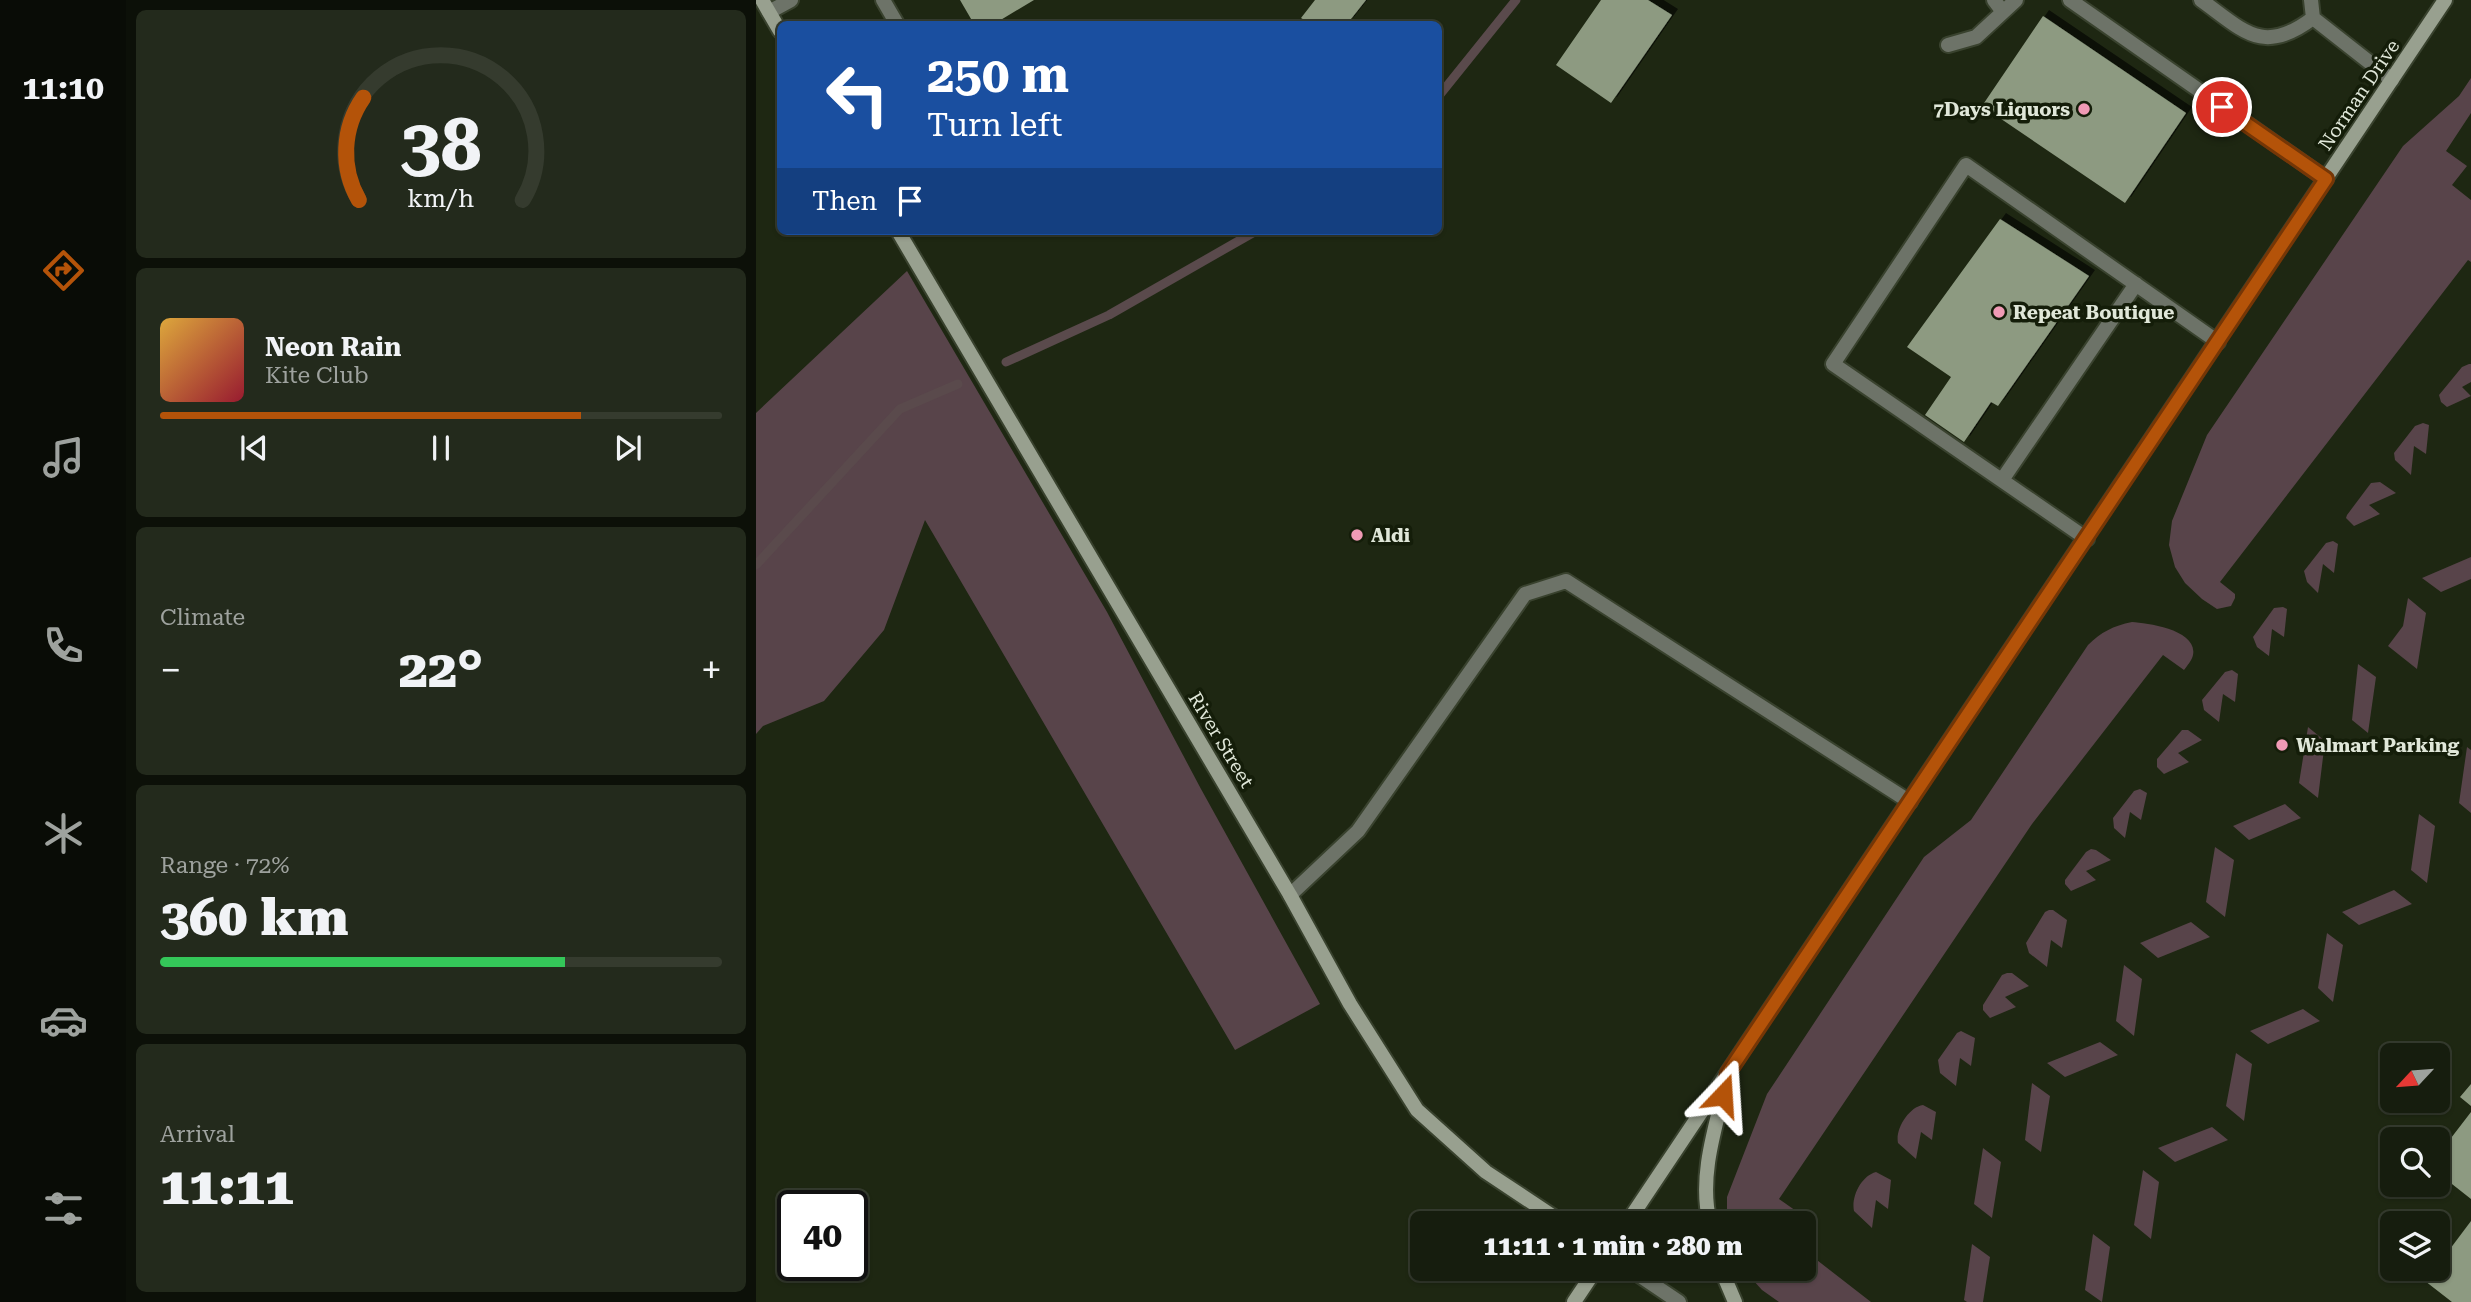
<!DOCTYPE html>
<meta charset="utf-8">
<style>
body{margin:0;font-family:"Roboto Serif",serif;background:#232a1c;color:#f1f3f6;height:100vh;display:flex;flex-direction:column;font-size:26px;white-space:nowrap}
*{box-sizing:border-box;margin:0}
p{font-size:23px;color:#9ea29e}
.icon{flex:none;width:38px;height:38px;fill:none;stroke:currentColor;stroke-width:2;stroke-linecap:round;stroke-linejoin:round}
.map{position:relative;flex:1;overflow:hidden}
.side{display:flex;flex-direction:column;gap:10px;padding:10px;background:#0c1008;width:630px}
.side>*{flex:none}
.guide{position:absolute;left:21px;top:21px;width:665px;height:214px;border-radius:10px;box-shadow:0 2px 5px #0004,0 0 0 2px #353b2e;background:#1a4fa0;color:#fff;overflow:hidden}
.needle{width:46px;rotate:244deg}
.controls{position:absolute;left:1624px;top:1043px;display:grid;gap:14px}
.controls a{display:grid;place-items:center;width:70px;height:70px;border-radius:10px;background:#161d0e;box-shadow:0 2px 5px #0004,0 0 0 2px #353b2e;font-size:35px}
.speed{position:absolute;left:21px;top:1190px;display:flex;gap:14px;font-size:35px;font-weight:700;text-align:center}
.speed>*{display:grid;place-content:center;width:91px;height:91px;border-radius:50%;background:#161d0e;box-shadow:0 2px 5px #0004,0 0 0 2px #353b2e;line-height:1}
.speed .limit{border:4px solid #111;border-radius:10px;background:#fff;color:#111}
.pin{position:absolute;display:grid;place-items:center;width:60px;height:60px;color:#fff;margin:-30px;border:4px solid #fff;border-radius:50%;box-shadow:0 2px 7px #0007}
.me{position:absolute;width:77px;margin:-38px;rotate:20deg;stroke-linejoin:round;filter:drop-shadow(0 0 5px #0008)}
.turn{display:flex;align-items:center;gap:24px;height:147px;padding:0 35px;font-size:32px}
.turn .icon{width:91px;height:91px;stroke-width:2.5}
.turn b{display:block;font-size:49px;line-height:60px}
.then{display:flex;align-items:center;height:66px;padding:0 35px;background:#0003;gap:14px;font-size:26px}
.big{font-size:52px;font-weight:800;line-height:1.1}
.side .widget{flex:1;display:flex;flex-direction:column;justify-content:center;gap:10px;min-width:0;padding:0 24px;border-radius:10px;background:#232a1c}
.side .dial{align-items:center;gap:0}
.dial svg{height:182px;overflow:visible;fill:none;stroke:#353b2e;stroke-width:7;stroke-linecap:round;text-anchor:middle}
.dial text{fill:#f1f3f6;stroke:none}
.song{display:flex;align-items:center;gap:21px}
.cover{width:84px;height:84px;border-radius:10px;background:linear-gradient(135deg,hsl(40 70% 55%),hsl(350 70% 35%))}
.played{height:7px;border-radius:4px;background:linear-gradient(90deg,#b45309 75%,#353b2e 75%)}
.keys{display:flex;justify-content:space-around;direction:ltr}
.heat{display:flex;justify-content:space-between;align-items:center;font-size:38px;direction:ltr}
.charge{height:10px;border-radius:5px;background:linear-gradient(90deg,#34c759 72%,#353b2e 0)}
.trip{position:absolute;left:654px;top:1211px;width:406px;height:70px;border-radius:10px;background:#161d0e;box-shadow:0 2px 5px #0004,0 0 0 2px #353b2e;font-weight:800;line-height:70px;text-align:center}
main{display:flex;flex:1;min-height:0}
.tab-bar{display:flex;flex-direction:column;width:126px;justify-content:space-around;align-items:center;background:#090c06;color:#9ea29e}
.tab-bar .icon{width:49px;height:49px}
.tab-bar .selected{color:#b45309}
.tab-bar b{font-size:32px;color:#f1f3f6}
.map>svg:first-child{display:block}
</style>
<main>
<nav class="tab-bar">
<b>11:10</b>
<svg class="icon selected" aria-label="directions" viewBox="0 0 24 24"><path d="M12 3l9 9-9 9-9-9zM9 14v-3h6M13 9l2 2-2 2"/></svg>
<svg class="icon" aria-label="music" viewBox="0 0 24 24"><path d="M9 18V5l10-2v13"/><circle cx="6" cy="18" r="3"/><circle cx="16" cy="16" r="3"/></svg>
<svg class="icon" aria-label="phone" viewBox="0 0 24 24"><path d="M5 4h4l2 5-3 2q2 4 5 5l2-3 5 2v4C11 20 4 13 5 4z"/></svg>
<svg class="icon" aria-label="climate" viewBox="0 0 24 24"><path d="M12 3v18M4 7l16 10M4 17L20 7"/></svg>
<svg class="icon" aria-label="car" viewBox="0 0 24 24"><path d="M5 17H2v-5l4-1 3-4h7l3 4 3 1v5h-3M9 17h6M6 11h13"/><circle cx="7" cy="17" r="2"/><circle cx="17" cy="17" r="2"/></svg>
<svg class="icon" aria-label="filters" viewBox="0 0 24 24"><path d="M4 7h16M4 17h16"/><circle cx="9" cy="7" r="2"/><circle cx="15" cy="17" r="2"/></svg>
</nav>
<section class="side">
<div class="widget dial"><svg viewBox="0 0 100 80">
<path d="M14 69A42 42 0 1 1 86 69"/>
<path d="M14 69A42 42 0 0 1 16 24" stroke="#b45309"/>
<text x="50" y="56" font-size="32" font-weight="700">38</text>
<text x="50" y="72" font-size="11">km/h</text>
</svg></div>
<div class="widget">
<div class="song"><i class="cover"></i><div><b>Neon Rain</b><p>Kite Club</p></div></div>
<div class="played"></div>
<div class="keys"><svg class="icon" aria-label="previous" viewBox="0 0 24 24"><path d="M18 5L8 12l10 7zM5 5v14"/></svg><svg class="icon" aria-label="pause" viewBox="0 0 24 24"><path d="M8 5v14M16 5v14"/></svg><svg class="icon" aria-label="next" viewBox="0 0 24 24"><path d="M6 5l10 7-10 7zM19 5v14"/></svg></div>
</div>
<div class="widget"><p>Climate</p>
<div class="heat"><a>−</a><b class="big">22°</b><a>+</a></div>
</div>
<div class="widget"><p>Range · 72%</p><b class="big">360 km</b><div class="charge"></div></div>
<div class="widget"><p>Arrival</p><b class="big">11:11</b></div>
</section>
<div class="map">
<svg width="1715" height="1302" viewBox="0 0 1715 1302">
<defs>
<filter id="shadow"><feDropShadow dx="6" dy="-6" stdDeviation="0" flood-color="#0009"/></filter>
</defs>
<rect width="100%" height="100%" fill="#1e2712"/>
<!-- green -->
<path fill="#58444a" d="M1715 78V113L1690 151 1711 166 1696 185 1715 200V262L1712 260 1464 582 1479 594V598L1475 606 1461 609 1446 599 1429 583 1419 567 1413 545 1416 521 1451 435 1647 146 1703 96Z
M151 271 351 612 445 789 564 1004 479 1050 169 520 128 630 68 701 7 726 0 734V413Z
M1713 364H1715V382L1706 387 1715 396 1691 407 1685 402 1683 395 1706 367Z
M1667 423 1673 425 1670 454 1658 446 1655 475 1639 460 1638 453 1659 426Z
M1624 482 1640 493 1613 505 1624 514 1598 526 1590 518 1591 515 1615 483Z
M1577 541 1582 544 1578 573 1567 564 1562 593 1551 582 1548 571 1570 543Z
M1715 557V579L1685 592 1666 578Z
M1652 598 1670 613 1661 669 1632 646 1647 626Z
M1527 607 1531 609 1528 637 1516 629 1513 656 1501 647 1497 637 1518 608Z
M1376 622C1392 623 1442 630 1437 655 1436 660 1431 666 1428 670L1407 655 1276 824 1023 1199 1043 1213 1047 1221 1046 1223H971V1197L1011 1094 1168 857 1215 820 1332 645C1345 632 1357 626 1376 622Z
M1602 664 1620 677 1612 733 1596 720Z
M1476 670 1482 674 1479 702 1467 694 1463 722 1448 710 1446 700 1469 672Z
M1552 727 1569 741 1562 798 1543 783Z
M1426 730H1432L1446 740 1422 753 1433 762 1408 774 1401 767V759Z
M1711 747 1715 750V813L1703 803Z
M1384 789 1391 793 1385 820 1374 812 1369 838 1358 828 1357 818 1378 791Z
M1529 804 1545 818 1493 840 1477 826Z
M1663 814 1679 826 1671 883 1655 870Z
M1459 847 1478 860 1469 917 1450 902Z
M1335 849 1340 850 1355 860 1330 871 1340 880 1315 891 1309 884V880L1330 852Z
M1638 890 1656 904 1603 925 1586 912Z
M1293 910H1297L1311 920 1306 948 1295 940 1291 967 1273 953 1270 943 1289 912Z
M1435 922 1454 937 1402 958 1384 943Z
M1571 933 1587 945 1577 1002 1562 988Z
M1368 965 1386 979 1378 1036 1360 1021Z
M1251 973H1256L1273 986 1249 997 1260 1007 1234 1018 1227 1010V1005L1246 975Z
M1547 1009 1564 1021 1512 1044 1494 1031Z
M1205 1031 1219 1038 1215 1066 1204 1058 1200 1086 1184 1073 1182 1060 1201 1033Z
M1344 1042 1362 1055 1309 1077 1291 1063Z
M1480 1053 1496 1064 1488 1121 1470 1106Z
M1276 1083 1294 1096 1285 1152 1269 1140Z
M1167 1105 1180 1112 1176 1140 1165 1132 1160 1159 1142 1143C1139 1129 1153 1107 1167 1105Z
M1456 1127 1472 1140 1419 1162 1402 1148Z
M1227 1148 1245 1162 1236 1218 1218 1204Z
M1387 1170 1403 1182 1395 1239 1378 1225Z
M1120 1172 1135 1180 1132 1209 1120 1200 1116 1228 1098 1211C1095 1197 1105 1176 1120 1172Z
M1337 1234 1354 1247 1346 1302 1329 1290Z
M1216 1244 1234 1257 1227 1302H1211L1208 1300Z
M1048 1250 1115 1302H1023L1006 1290 987 1269H1048Z"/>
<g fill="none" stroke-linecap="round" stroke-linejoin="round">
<!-- stream -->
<path stroke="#5a4a4c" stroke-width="9" d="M682 97 760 0
M250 362 353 315 500 231
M0 565 144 409 202 384"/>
</g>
<!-- building -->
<path fill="#8d9a81" filter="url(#shadow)" d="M204 0H278L238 24H218Z
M559 0H610L591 24H555L545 18Z
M845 0H892L916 15 855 103 800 65Z
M1287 16 1430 113 1369 203 1226 106Z
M1244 219 1333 276 1242 406 1235 402 1208 442 1169 415 1195 377 1151 347Z
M1715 1084V1106L1704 1097Z
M1715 1112V1199L1682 1173V1155Z
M1715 1221V1302H1696L1669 1281 1679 1269H1682V1265Z"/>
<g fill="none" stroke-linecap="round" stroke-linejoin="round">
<!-- lane casing -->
<g stroke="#39422e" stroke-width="18">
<path id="lane" d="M127 0 141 24
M1238 0 1247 12
M1314 0 1570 179
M1445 0C1488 31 1507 56 1557 18
M1555 0 1557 18 1636 80
M13 12 35 0
M1192 45 1220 37 1260 0
M1246 480 1380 284
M1331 539 1077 364 1210 165 1462 342
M534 895 602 831 769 594 810 581 1154 802"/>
</g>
<!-- street casing -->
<g stroke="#39422e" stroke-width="18">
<path id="street" d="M874 1269 923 1302"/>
</g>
<!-- secondary casing -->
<g stroke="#39422e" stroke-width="18">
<path id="secondary" d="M6 0 24 31
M142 231 534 895 594 1004 661 1110 730 1172 807 1223
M871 1223 1689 0
M954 1223C942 1177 960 1125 971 1080
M965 1269 979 1302
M818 1302 840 1269"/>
</g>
<!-- lane -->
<use href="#lane" stroke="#6d7368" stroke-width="14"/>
<!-- street -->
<use href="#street" stroke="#6d7368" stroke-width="14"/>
<!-- secondary -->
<use href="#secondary" stroke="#98a08f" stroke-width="14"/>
</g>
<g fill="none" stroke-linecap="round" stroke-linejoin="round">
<!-- route casing -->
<g stroke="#753606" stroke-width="18">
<path id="route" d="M967 1095 972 1073 1570 179 1466 107"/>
</g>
<!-- route -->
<use href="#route" stroke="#b45309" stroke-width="12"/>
</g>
<!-- markers -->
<g fill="#f09ab5" stroke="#141d09" stroke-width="2.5">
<circle cx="1328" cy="109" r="7"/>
<circle cx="1243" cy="312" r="7"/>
<circle cx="601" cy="535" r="7"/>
<circle cx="1526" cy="745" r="7"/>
</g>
<g text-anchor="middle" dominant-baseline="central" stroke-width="7" stroke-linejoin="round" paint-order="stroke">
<!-- street labels -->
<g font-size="19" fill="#e0e7d9" stroke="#141d09">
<text transform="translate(1603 95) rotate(-56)">Norman Drive</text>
<text transform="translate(465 740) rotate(59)">River Street</text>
</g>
<!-- poi labels -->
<g font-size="19" font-weight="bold" fill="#e0e7d9" stroke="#141d09" text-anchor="start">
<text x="1314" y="109" text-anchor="end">7Days Liquors</text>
<text x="1257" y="312">Repeat Boutique</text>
<text x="615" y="535">Aldi</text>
<text x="1540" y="745">Walmart Parking</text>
</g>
</g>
</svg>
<div class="controls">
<a><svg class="needle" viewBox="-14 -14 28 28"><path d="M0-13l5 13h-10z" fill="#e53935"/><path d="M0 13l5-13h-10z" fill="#9ea29e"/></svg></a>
<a><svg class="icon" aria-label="search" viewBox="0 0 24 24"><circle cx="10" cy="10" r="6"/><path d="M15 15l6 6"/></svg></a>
<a><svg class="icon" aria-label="layers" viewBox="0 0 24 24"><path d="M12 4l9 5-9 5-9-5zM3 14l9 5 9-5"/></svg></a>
</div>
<div class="speed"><div class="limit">40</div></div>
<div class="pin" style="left:1466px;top:107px;background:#d93025"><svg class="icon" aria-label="arrive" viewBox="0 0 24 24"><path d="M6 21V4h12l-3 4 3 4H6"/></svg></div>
<svg class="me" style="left:967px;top:1095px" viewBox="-20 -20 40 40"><path d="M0-17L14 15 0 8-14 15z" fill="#b45309" stroke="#fff" stroke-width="4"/></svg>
<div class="trip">11:11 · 1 min · 280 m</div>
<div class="guide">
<div class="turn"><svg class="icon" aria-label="left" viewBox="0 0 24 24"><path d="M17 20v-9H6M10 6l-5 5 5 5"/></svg><div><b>250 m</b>Turn left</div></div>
<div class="then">Then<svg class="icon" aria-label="arrive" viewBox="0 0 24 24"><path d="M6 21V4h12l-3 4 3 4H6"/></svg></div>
</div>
</div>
</main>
